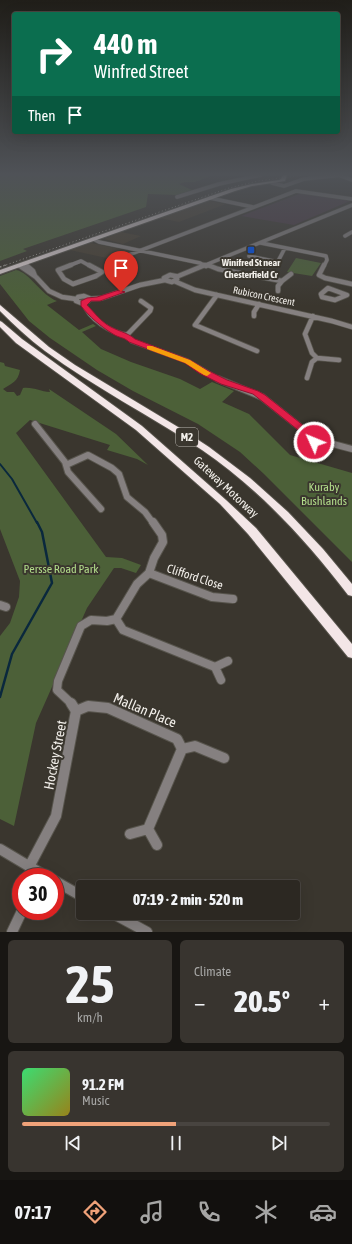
<!DOCTYPE html>
<meta charset="utf-8">
<style>
body{margin:0;font-family:"Asap Condensed",sans-serif;background:#38342f;color:#f1f3f6;height:100vh;display:flex;flex-direction:column;font-size:15px;white-space:nowrap}
*{box-sizing:border-box;margin:0}
p{font-size:13px;color:#a6a6a5}
.icon{flex:none;width:22px;height:22px;fill:none;stroke:currentColor;stroke-width:2;stroke-linecap:round;stroke-linejoin:round}
.map{position:relative;height:932px;overflow:hidden}
.panel{display:flex;flex-direction:column;gap:8px;padding:8px;background:#181613;flex:1}
.panel>*{flex:none}
.hud{position:absolute;left:12px;top:12px;width:328px;height:122px;border-radius:4px;box-shadow:0 4px 16px #0002,0 0 0 1px #484440;background:#0b6e4f;color:#fff;overflow:hidden}
.speed{position:absolute;left:12px;top:868px;display:flex;gap:8px;font-size:20px;font-weight:700;text-align:center}
.speed>*{display:grid;place-content:center;width:52px;height:52px;border-radius:50%;background:#2c2822;box-shadow:0 4px 16px #0002,0 0 0 1px #484440;line-height:1}
.speed .limit{border:6px solid #d22;background:#fff;color:#111}
.pin{position:absolute;display:grid;place-items:center;width:34px;height:34px;color:#fff;margin:-41px -17px;border-radius:50% 50% 50% 0;rotate:-45deg;box-shadow:0 0 4px #0007}
.pin .icon{rotate:45deg}
.me{position:absolute;width:44px;margin:-22px;rotate:314deg;stroke-linejoin:round;filter:drop-shadow(0 0 3px #0008)}
.turn{display:flex;align-items:center;gap:14px;height:84px;padding:0 16px;font-size:18px}
.turn .icon{width:52px;height:52px;stroke-width:2.5}
.turn b{display:block;font-size:28px;line-height:34px}
.then{display:flex;align-items:center;height:38px;padding:0 16px;background:#0003;gap:8px;font-size:15px}
.big{font-size:30px;font-weight:800;line-height:1.1}
.panel .tile{flex:1;display:flex;flex-direction:column;justify-content:center;gap:6px;min-width:0;padding:0 14px;border-radius:6px;background:#38342f}
.panel .dial{align-items:center;gap:0}
.dial b{font-size:52px;line-height:1}
.song{display:flex;align-items:center;gap:12px}
.cover{width:48px;height:48px;border-radius:6px;background:linear-gradient(135deg,hsl(140 70% 55%),hsl(50 70% 35%))}
.played{height:4px;border-radius:2px;background:linear-gradient(90deg,#f0a279 50%,#484440 50%)}
.keys{display:flex;justify-content:space-around;direction:ltr}
.heat{display:flex;justify-content:space-between;align-items:center;font-size:22px;direction:ltr}
.panel .tiles{flex:1;display:grid;gap:8px;grid-template-columns:1fr 1fr}
.tile:last-child{grid-column:span 2}
.trip{position:absolute;left:76px;top:880px;width:224px;height:40px;border-radius:4px;background:#2c2822;box-shadow:0 4px 16px #0002,0 0 0 1px #484440;font-weight:800;line-height:40px;text-align:center}
.tab-bar{display:flex;height:64px;justify-content:space-around;align-items:center;background:#12100e;color:#a6a6a5}
.tab-bar .icon{width:28px;height:28px}
.tab-bar .on{color:#f0a279}
.tab-bar b{font-size:18px;color:#f1f3f6}
.map>svg:first-child{display:block}
</style>
<div class="map">
<svg width="352" height="932" viewBox="0 0 352 932">
<rect width="100%" height="100%" fill="#3a362e"/>
<!-- built -->
<path fill="#463e31" d="M210 201 226 204 179 222 159 218Z
M121 232 141 236 123 244 104 239Z
M91 243 130 251 111 259 70 250Z"/>
<!-- education -->
<path fill="#493843" d="M302 193 350 201 294 225 241 216Z"/>
<!-- green -->
<path fill="#4c6038" d="M0 175H214L195 182H185L179 184 192 190 177 195 148 194 146 207 23 249 27 251 0 261Z
M296 258 321 263 312 276 287 272Z
M16 270C29 272 41 295 57 301L47 305 79 330 93 324 96 326 82 332 101 349 131 362 180 379 200 389 212 382 234 391 222 402 249 414 290 455 352 473V562L264 474 240 452 198 424 133 391 97 370 50 338 29 321 0 284V276Z
M0 362 4 363 5 366 20 370C18 382 12 383 3 389L7 392H14L17 396 20 395 23 388C35 387 40 392 50 392L49 389 116 434 148 465 137 459 107 450 110 445 30 420 16 433 106 557 122 558 141 565 136 573 121 568H114L87 608 36 723 14 826 0 819V636L10 623 19 597 20 581 0 529Z"/>
<g fill="none" stroke-linecap="round" stroke-linejoin="round">
<!-- stream-far1 -->
<path stroke="#0a283d" stroke-width="2" d="M0 464 12 479 37 523"/>
<!-- stream -->
<path stroke="#0a283d" stroke-width="2.5" d="M0 697 12 654 52 583 42 532 37 522"/>
<!-- minor-far4 casing -->
<g stroke="#57544c" stroke-width="4.5">
<path id="minor-far4" d="M339 175 352 180
M272 183 284 186 304 179 341 175
M177 197 219 184 261 175
M210 198 253 207
M345 236 352 232
M93 239 99 242 200 263 206 266
M261 243 326 256 327 260 324 266
M249 256 278 262
M115 263 118 259 296 191 352 199
M25 264 27 266
M208 265 210 266
M276 265 285 248
M68 266 81 261 90 266
M203 266 352 205"/>
</g>
<!-- minor-far3 casing -->
<g stroke="#57544c" stroke-width="6">
<path id="minor-far3" d="M26 265 33 271 35 276
M71 265 58 270 64 279 73 284 96 276 102 272 89 265
M204 265 206 266
M208 265 218 269 282 281 291 274
M324 265 319 275 325 278 352 284
M20 266 36 277 49 291 62 297 76 299
M170 275 175 276 177 279 172 282 165 280 164 278Z
M176 277 205 265
M174 281 195 290 332 321 352 327
M328 288 347 295 335 300 322 297 321 294Z
M278 291V286L282 281
M217 295 195 325 257 351
M84 296 89 298 88 301 81 303 76 301 78 297Z
M89 299 102 298 140 285 165 280
M84 303C89 319 111 333 127 335L132 341 187 361 220 380
M254 316V312L259 304
M127 335 150 311 151 308 141 301
M317 358 339 360
M307 378 312 362 317 358 312 353 305 334 313 316"/>
</g>
<!-- minor-far2 casing -->
<g stroke="#57544c" stroke-width="8">
<path id="minor-far2" d="M218 379 262 397 301 428 308 438 314 442 333 444 352 449
M35 424 65 462 68 472 101 509
M66 465 88 455 112 468 119 474 127 497 145 512 153 523"/>
</g>
<!-- minor-far1 casing -->
<g stroke="#57544c" stroke-width="10">
<path id="minor-far1" d="M149 573 212 597 233 599
M0 605 6 607
M116 619 123 630 215 667
M221 680 215 667 228 661
M72 704 57 690 58 681 81 626 91 620 107 621 116 619 137 584 149 573 154 558 163 542 162 535 153 522"/>
</g>
<!-- minor casing -->
<g stroke="#57544c" stroke-width="12">
<path id="minor" d="M76 711 88 706 108 708 177 739 182 749 148 829
M182 749 195 746 224 758
M130 834 148 829 157 845
M0 849 47 877
M29 867 56 816 76 711 71 703
M55 881 83 897
M112 913 147 932
M12 932 22 911"/>
</g>
<!-- major casing -->
<g stroke="#57544c" stroke-width="2">
<path id="major" d="M283 175H287L285 181 252 186 235 191 0 274V270L231 189 252 184 279 180 281 179Z"/>
</g>
<!-- highway casing -->
<g stroke="#57544c" stroke-width="2">
<path id="highway" d="M0 305 49 347 75 365 183 430 209 447 250 478 288 512 323 549 352 584V596L348 595C306 540 259 489 202 450 151 416 95 388 45 351 29 339 14 325 0 311Z
M0 321 2 322 22 339 142 426 226 500 256 528 352 644V658L348 657 248 534 220 504 136 430 16 343 0 327Z"/>
</g>
<!-- minor-far4 -->
<use href="#minor-far4" stroke="#858080" stroke-width="3.5"/>
<!-- minor-far3 -->
<use href="#minor-far3" stroke="#858080" stroke-width="4.5"/>
<!-- minor-far2 -->
<use href="#minor-far2" stroke="#858080" stroke-width="6"/>
<!-- minor-far1 -->
<use href="#minor-far1" stroke="#858080" stroke-width="8"/>
<!-- minor -->
<use href="#minor" stroke="#858080" stroke-width="10"/>
<!-- major -->
<use href="#major" fill="#d4c9ca" fill-rule="evenodd"/>
<!-- highway -->
<use href="#highway" fill="#f3e6e7" fill-rule="evenodd"/>
<!-- rail-far1 -->
<path stroke="#a4a19b" stroke-width="1" stroke-dasharray="1 2.5" stroke-linecap="butt" d="M3 266 229 188 258 181 304 175"/>
<!-- rail -->
<path stroke="#a4a19b" stroke-width="1.5" stroke-dasharray="1.5 3" stroke-linecap="butt" d="M0 267 6 265"/>
</g>
<!-- sky -->
<linearGradient id="sky" x2="0" y2="1"><stop stop-color="#201e19"/><stop offset="0.57" stop-color="#4f5257"/><stop offset="1" stop-color="#4f5257" stop-opacity="0"/></linearGradient>
<rect width="352" height="306" fill="url(#sky)"/>
<!-- route -->
<path fill="#e11d48" stroke="#92132f" d="M119 290 125 292 100 301H91L87 305C93 311 99 319 106 324 116 331 127 332 135 339L190 360 205 369 227 380 258 391 265 395 304 426 311 436 319 442 317 444H314L305 441 298 430 253 394 221 384 199 373 185 363 129 342C124 337 119 338 113 334 100 326 90 317 81 306V301L87 298 97 297Z"/>
<!-- slow -->
<path fill="#f59e0b" d="M147 346H152L190 360 211 373 207 376 204 375 185 363 147 349Z"/>
<!-- markers -->
<rect fill="#1a4fb4" stroke="#3a362e" stroke-width="1.5" x="247" y="246" width="8" height="8" rx="2"/>
<g text-anchor="middle" dominant-baseline="central" stroke-width="4" stroke-linejoin="round" paint-order="stroke">
<!-- far-poi labels -->
<g font-size="10" font-weight="bold" fill="#f2efea" stroke="#3a362e">
<text x="251" y="262">Winifred St near<tspan x="251" dy="12">Chesterfield Cr</tspan></text>
</g>
<!-- far-street labels -->
<g font-size="10" fill="#f2efea" stroke="#3a362e">
<text transform="translate(264 296) rotate(12)">Rubicon Crescent</text>
</g>
<!-- shield labels -->
<rect fill="#3a362e" stroke="#bbb8b2" stroke-width="1" x="176" y="428" width="22" height="18" rx="3"/>
<g font-size="11" font-weight="bold" fill="#f2efea">
<text x="187" y="437">M2</text>
</g>
<!-- street labels -->
<g font-size="12" fill="#f2efea" stroke="#3a362e">
<text transform="translate(226 487) rotate(43)">Gateway Motorway</text>
<text transform="translate(195 577) rotate(18)">Clifford Close</text>
</g>
<!-- park labels -->
<g font-size="12" fill="#b2dc8a" stroke="#3a362e">
<text x="324" y="487">Kuraby<tspan x="324" dy="14">Bushlands</tspan></text>
<text x="61" y="569">Persse Road Park</text>
</g>
<!-- near-street labels -->
<g font-size="14" fill="#f2efea" stroke="#3a362e">
<text transform="translate(145 710) rotate(23)">Mallan Place</text>
<text transform="translate(55 755) rotate(-79)">Hockey Street</text>
</g>
</g>
</svg>
<div class="speed"><div class="limit">30</div></div>
<div class="pin" style="left:121px;top:292px;background:#d93025"><svg class="icon" aria-label="arrive" viewBox="0 0 24 24"><path d="M6 21V4h12l-3 4 3 4H6"/></svg></div>
<svg class="me" style="left:314px;top:442px" viewBox="-20 -20 40 40"><circle r="17" fill="#e11d48" stroke="#fff" stroke-width="3"/><path d="M0-11L8 9 0 5-8 9z" fill="#fff"/></svg>
<div class="trip">07:19 · 2 min · 520 m</div>
<div class="hud">
<div class="turn"><svg class="icon" aria-label="right" viewBox="0 0 24 24"><path d="M7 20v-9h11M14 6l5 5-5 5"/></svg><div><b>440 m</b>Winfred Street</div></div>
<div class="then">Then<svg class="icon" aria-label="arrive" viewBox="0 0 24 24"><path d="M6 21V4h12l-3 4 3 4H6"/></svg></div>
</div>
</div>
<section class="panel">
<div class="tiles">
<div class="tile dial"><b>25</b><p>km/h</p></div>
<div class="tile"><p>Climate</p>
<div class="heat"><a>−</a><b class="big">20.5°</b><a>+</a></div>
</div>
<div class="tile">
<div class="song"><i class="cover"></i><div><b>91.2 FM</b><p>Music</p></div></div>
<div class="played"></div>
<div class="keys"><svg class="icon" aria-label="previous" viewBox="0 0 24 24"><path d="M18 5L8 12l10 7zM5 5v14"/></svg><svg class="icon" aria-label="pause" viewBox="0 0 24 24"><path d="M8 5v14M16 5v14"/></svg><svg class="icon" aria-label="next" viewBox="0 0 24 24"><path d="M6 5l10 7-10 7zM19 5v14"/></svg></div>
</div>
</div>
</section>
<nav class="tab-bar">
<b>07:17</b>
<svg class="icon on" aria-label="directions" viewBox="0 0 24 24"><path d="M12 3l9 9-9 9-9-9zM9 14v-3h6M13 9l2 2-2 2"/></svg>
<svg class="icon" aria-label="music" viewBox="0 0 24 24"><path d="M9 18V5l10-2v13"/><circle cx="6" cy="18" r="3"/><circle cx="16" cy="16" r="3"/></svg>
<svg class="icon" aria-label="phone" viewBox="0 0 24 24"><path d="M5 4h4l2 5-3 2q2 4 5 5l2-3 5 2v4C11 20 4 13 5 4z"/></svg>
<svg class="icon" aria-label="climate" viewBox="0 0 24 24"><path d="M12 3v18M4 7l16 10M4 17L20 7"/></svg>
<svg class="icon" aria-label="car" viewBox="0 0 24 24"><path d="M5 17H2v-5l4-1 3-4h7l3 4 3 1v5h-3M9 17h6M6 11h13"/><circle cx="7" cy="17" r="2"/><circle cx="17" cy="17" r="2"/></svg>
</nav>
